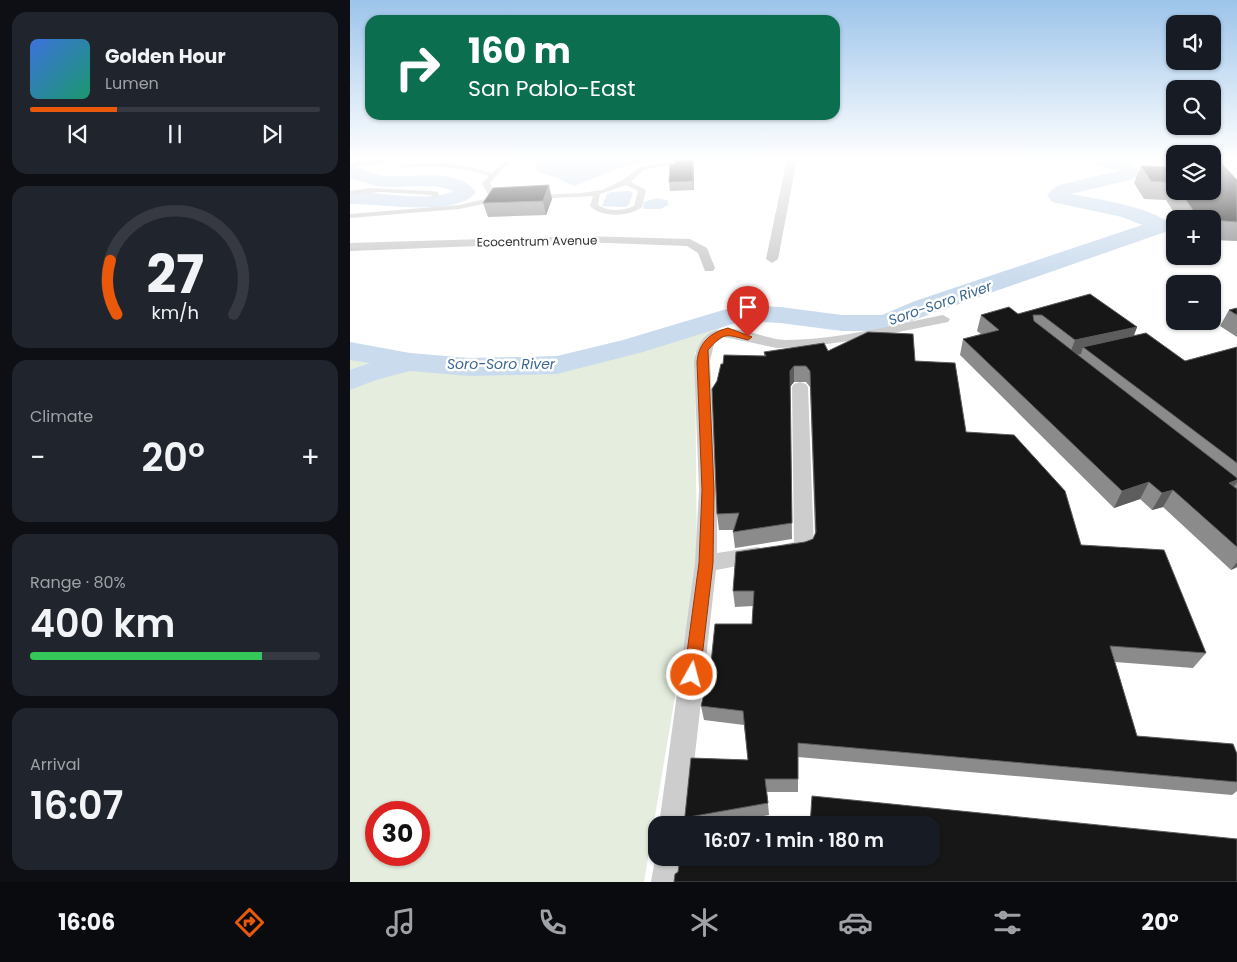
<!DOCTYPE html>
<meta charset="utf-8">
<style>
body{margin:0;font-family:Poppins,sans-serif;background:#20242c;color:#f1f3f6;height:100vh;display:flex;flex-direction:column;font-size:19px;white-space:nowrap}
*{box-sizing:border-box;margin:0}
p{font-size:16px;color:#9ea1a6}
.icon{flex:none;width:28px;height:28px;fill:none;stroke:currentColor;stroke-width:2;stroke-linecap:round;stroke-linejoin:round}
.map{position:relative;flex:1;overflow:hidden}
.drawer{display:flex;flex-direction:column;gap:12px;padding:12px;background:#0d0f14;width:350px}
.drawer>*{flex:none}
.hud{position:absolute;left:15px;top:15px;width:475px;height:105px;border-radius:15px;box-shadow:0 1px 4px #0004;background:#0b6e4f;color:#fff;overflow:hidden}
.tools{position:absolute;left:816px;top:15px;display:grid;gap:10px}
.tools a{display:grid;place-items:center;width:55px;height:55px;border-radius:10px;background:#171b24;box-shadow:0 1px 4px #0004;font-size:25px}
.speed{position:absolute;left:15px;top:801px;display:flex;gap:10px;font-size:25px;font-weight:700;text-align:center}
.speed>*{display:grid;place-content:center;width:65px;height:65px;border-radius:50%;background:#171b24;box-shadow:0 1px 4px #0004;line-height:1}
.speed .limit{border:8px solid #d22;background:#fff;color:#111}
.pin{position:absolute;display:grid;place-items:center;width:42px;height:42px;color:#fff;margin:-51px -21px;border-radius:50% 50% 50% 0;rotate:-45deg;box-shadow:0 0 5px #0007}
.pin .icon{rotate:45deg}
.me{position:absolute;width:55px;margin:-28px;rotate:7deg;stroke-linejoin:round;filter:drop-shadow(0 0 4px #0008)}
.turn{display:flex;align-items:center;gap:18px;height:105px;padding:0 20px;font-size:22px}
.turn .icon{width:65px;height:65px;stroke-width:2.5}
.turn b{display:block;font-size:35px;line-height:42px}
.big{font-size:38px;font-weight:600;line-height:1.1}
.drawer .tile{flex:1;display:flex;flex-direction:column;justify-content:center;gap:8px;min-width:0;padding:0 18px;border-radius:15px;background:#20242c}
.drawer .dial{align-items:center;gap:0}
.dial svg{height:130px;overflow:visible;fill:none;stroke:#363941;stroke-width:7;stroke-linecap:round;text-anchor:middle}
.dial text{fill:#f1f3f6;stroke:none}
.song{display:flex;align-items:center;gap:15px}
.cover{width:60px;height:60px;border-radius:8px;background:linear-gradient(135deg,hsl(220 70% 55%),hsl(160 70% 35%))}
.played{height:5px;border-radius:2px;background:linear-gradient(90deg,#ea580c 30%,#363941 30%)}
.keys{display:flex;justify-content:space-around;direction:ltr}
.heat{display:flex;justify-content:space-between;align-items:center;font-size:28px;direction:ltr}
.charge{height:8px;border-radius:4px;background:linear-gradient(90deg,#34c759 80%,#363941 0)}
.trip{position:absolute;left:298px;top:816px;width:292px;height:50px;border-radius:15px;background:#171b24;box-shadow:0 1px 4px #0004;font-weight:600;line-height:50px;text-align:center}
.dock{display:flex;height:80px;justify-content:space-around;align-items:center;background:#090b0e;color:#9ea1a6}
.dock .icon{width:35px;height:35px}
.dock .on{color:#ea580c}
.dock b{font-size:22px;color:#f1f3f6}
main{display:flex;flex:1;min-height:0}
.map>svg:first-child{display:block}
</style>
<main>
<section class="drawer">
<div class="tile">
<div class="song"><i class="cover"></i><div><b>Golden Hour</b><p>Lumen</p></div></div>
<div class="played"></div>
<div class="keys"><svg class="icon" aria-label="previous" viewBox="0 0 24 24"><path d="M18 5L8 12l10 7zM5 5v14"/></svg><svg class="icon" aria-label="pause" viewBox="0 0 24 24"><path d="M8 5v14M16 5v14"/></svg><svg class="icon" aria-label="next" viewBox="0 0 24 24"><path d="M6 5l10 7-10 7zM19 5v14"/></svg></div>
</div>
<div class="tile dial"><svg viewBox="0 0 100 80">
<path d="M14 69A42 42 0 1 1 86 69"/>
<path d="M14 69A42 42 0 0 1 10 36" stroke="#ea580c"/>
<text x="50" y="56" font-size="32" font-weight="700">27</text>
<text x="50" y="72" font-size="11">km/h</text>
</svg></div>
<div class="tile"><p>Climate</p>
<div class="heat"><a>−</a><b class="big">20°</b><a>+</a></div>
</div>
<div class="tile"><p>Range · 80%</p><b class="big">400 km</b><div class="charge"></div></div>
<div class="tile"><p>Arrival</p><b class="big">16:07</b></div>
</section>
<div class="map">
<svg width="887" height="882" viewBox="0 0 887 882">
<rect width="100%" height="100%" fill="#fff"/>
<!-- green -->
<path fill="#e4edde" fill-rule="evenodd" d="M390 313 362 334 345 353 347 565 294 882H0V351L60 362 120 367 207 365 283 346ZM26 812H69V855H26Z"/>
<!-- water -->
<path fill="#cadbed" d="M189 159H312L270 168 224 186 207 178 187 172 186 165Z
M280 191 283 193 279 204 276 207 252 206 257 194 261 192Z
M307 198 317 200 319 205 310 209H293L294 202Z"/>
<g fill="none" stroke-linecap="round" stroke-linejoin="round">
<!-- river -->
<path fill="#cadbed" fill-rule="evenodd" d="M739 159C756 158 779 156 790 172L788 176 780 180 721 194C742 198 807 208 819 224L815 232 583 313 536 331H492L430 323 392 321 293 352 207 374 120 376 60 371 26 380 0 390V370L20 363 0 360V342L60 353 120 358 207 356 273 340 390 305 430 307 492 315H532L565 301 792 225 772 217 702 202 697 195 705 187 713 184 768 171 742 163Z
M0 167C13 167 19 173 30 175 57 180 107 165 126 192 108 218 29 203 0 204V192C28 191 80 203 103 191 79 181 51 190 27 186 17 185 9 179 0 179Z"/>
<!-- pedestrian -->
<path fill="#cdcdcd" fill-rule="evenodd" d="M160 159H167L154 167 140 183 147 197 154 196V200L109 209 0 218V214L109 205 140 198 132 183 139 176C110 166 83 165 53 168L51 167V165L98 162 142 173 150 165Z
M332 159H345L294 170 281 182 296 190 292 207C279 217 252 218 240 206L243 196 186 199 182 197 186 195 231 193 252 190 271 181 290 167ZM276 185 288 191 284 206C273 211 258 212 248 205L250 194Z
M15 160H33L36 162C29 166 10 165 0 167V163Z
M20 188 82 191 88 192 89 196 85 198 81 195 30 192 0 195V191Z"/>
<!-- minor -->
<path fill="#cdcdcd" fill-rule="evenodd" d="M437 159H447L428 259 422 263 416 259Z
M232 236 340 239 357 248 365 268 363 271H355L348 253 337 246 232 242 0 251V243Z
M593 315 600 319 598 322 514 339 455 347 427 348 374 337 364 344 360 361 367 490V553L407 547 414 549 417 555 414 561 366 570 337 825H309L345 563 349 490 344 361C346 349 352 335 364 331 388 323 412 339 435 340 488 340 542 325 593 315Z
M450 382 456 384 458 387 464 548 461 554 438 559 431 557 428 551 431 545 444 542 442 387 444 384Z
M306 853V858H334L331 882H301Z"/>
</g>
<!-- wall -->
<path fill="#8b8b8b" d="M343 160 344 190 320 191 319 182 325 164Z
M825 164V191H862L887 180V241L862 240V219H828L816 200 794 199 784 183 791 166 824 167Z
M202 199 196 215 138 217 133 203Z
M740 294 787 327 784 335 835 361 887 347V567L881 570 813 507 802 510 790 499 764 508 610 355 613 339 631 334 627 331 631 315 668 314Z
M887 308V337L870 326 879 310Z
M478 351 565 361 616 432 731 545 856 653 843 668 765 662 787 736 887 754V791L882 795 448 757V792H417L419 815 371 824 334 825 341 758 398 760 394 725 354 720 351 706 402 624 403 606 385 607 383 591 455 542 463 539 465 534 460 387 456 382H444L440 387 442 539 385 548 383 532 384 530H369L367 514 414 356V352Z"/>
<!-- shaded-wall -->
<path fill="#5d5d5d" d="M343 160 344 169V190L343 181Z
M199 185 202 199 196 215 193 201Z
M787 327 781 343 733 347 731 354 719 356 725 340Z
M444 366V382L440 387V371Z
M887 480V482L878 496 879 483Z
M799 482 790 499 764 508 772 491Z
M823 490 813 507 802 510 812 493Z
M887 562V567L881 570Z"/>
<!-- building -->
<path fill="#171717" stroke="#5d5d5d" d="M862 159H868L887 180V222L862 220V219H849L830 191H862Z
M343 160V181L319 182 320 164H325V161Z
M791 166 825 167V185L824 183 801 181Z
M199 185 193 201 133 203 143 188Z
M740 294 787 327 725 340 692 315H683L684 321 887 478V480L879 483 887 489V547L823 490 812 493 799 482 772 491 613 339 649 330 631 315 659 307 668 314Z
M887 308V315L879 310Z
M518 332 563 334 565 361 605 363 616 432 664 435 715 491 731 545 814 550 856 653 760 646 787 736 883 744 887 754V782L448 743V779H415L418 803 339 817 378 825H334L341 758 398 760 393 711 351 706 361 663 365 624H402L404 591H383L386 552 455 542 463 539 466 532 460 371 456 366H444L440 371 442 523 383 532 389 513 367 514 362 389 367 381 371 364H373L374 355 416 356 414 352 474 343 478 351Z
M796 333 835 361 887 347V463L733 347Z
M462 796 887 839V882H324L325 874 328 872 330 858H388L415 859 416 858H581V825H460Z"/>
<!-- sky -->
<linearGradient id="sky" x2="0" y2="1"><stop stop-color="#9cc4ea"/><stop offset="0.56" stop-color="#fff"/><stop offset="1" stop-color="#fff" stop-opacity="0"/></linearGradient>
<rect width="887" height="282" fill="url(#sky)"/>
<!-- route -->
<path fill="#ea580c" stroke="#983908" d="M378 328 402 337 398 340C375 334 374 332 358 350L364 490 363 563 350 675 347 681 342 683 336 681 334 675 349 563 352 490 347 362C349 342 360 333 378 328Z"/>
<g text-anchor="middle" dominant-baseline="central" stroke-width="5" stroke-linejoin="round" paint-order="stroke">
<!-- far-street labels -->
<g font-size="12" fill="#303030" stroke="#fff">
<text transform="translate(187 241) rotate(-1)">Ecocentrum Avenue</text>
</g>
<!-- far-water labels -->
<g font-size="14" font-style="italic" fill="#3d6793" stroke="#fff">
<text transform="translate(590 303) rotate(-19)">Soro-Soro River</text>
<text x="151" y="364">Soro-Soro River</text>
</g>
</g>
</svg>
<div class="tools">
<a><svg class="icon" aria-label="sound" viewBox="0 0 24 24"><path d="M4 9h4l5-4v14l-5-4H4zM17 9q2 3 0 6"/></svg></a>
<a><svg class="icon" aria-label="search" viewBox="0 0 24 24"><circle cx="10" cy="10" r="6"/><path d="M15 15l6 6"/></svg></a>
<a><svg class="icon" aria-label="layers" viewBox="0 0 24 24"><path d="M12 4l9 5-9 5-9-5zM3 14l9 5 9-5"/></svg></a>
<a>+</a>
<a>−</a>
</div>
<div class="speed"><div class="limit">30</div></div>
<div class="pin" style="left:398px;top:337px;background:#d93025"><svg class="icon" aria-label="arrive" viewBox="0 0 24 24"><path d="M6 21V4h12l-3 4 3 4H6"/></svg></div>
<svg class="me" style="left:342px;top:675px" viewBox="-20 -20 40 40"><circle r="17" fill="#ea580c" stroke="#fff" stroke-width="3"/><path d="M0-11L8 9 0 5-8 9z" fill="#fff"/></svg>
<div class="trip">16:07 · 1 min · 180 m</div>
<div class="hud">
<div class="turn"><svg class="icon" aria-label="right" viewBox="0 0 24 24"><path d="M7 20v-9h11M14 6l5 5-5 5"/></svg><div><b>160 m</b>San Pablo-East</div></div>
</div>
</div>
</main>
<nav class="dock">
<b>16:06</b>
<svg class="icon on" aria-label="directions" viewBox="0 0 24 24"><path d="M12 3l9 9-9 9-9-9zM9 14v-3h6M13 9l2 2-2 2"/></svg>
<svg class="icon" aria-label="music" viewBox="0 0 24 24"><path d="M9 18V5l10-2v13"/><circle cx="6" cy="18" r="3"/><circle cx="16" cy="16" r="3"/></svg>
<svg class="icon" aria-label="phone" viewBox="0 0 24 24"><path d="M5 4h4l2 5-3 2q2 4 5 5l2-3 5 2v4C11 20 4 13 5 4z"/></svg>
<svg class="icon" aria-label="climate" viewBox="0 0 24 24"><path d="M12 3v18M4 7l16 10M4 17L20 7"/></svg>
<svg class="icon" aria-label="car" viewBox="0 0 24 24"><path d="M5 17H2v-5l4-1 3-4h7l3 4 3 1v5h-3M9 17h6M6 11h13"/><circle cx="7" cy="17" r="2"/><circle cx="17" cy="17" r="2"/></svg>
<svg class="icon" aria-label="filters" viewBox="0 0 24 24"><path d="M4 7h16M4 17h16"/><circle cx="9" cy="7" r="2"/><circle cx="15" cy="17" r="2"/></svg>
<b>20°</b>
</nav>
